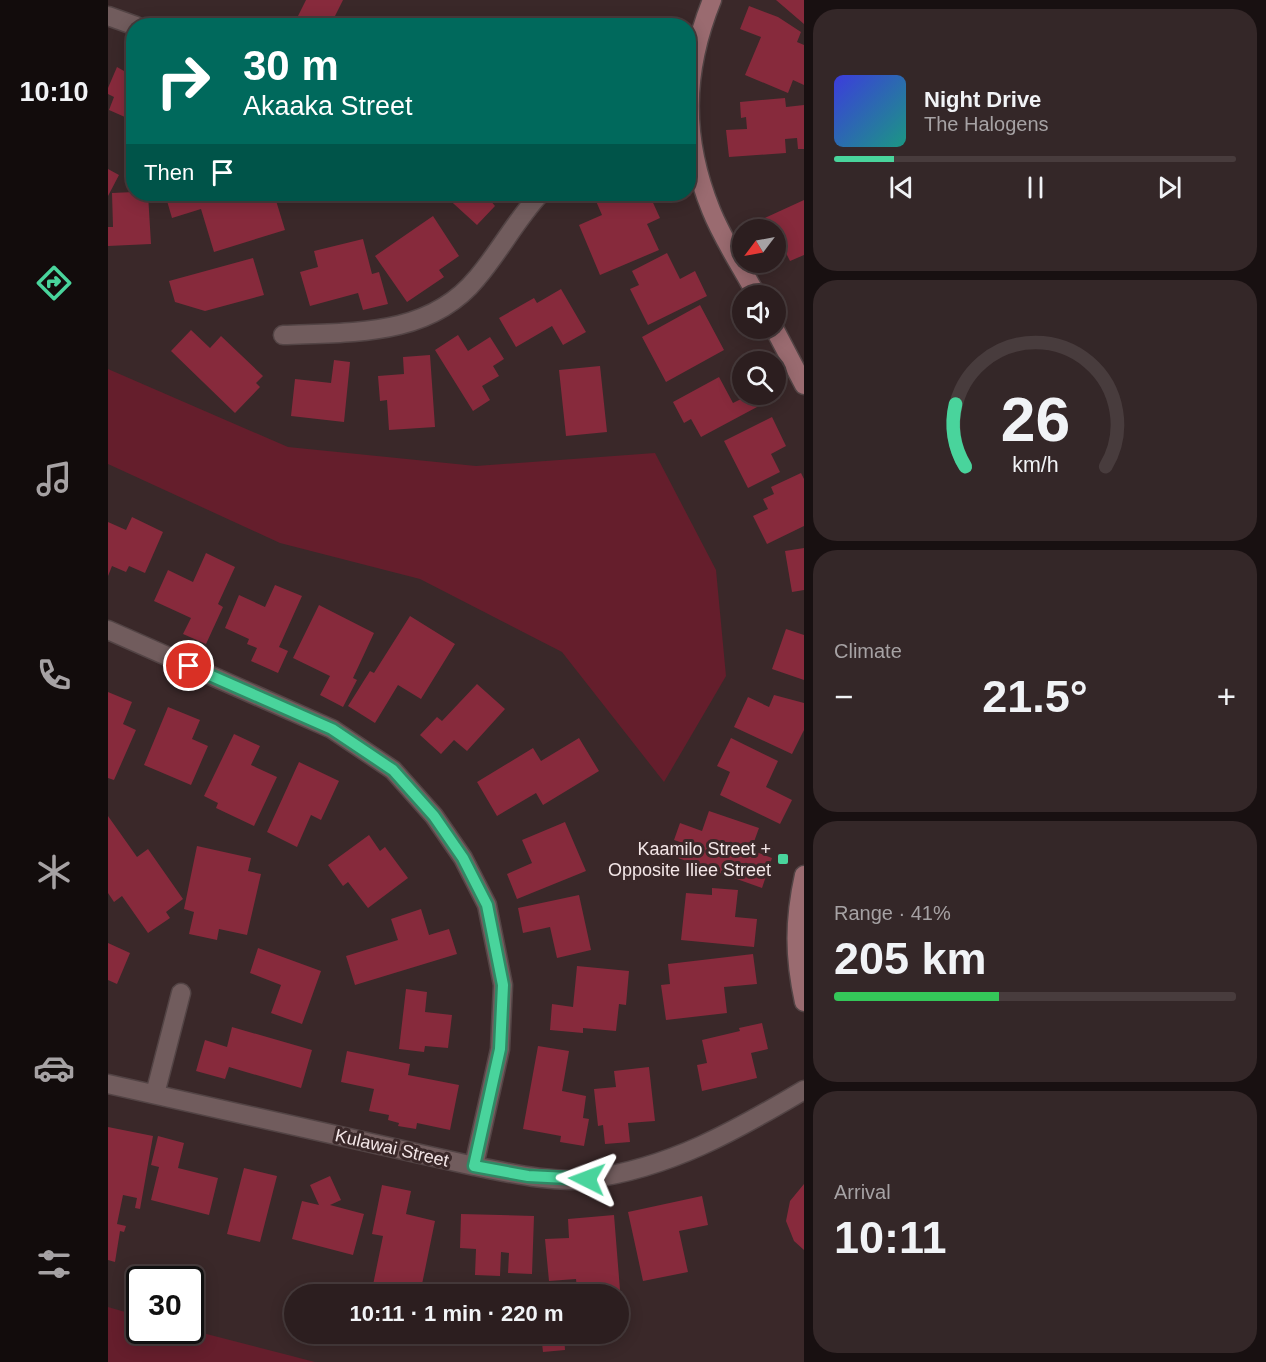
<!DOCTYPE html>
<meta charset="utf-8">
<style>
body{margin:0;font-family:Helvetica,sans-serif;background:#342728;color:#f1f3f6;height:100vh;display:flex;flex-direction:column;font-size:22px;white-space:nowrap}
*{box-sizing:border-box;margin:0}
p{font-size:20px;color:#a6a2a4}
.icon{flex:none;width:33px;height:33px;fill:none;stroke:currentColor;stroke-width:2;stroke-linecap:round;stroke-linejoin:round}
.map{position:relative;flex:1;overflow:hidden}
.drawer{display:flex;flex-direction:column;gap:9px;padding:9px;background:#181011;width:462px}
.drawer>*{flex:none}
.guide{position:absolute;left:18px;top:18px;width:570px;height:183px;border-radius:24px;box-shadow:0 3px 15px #0003,0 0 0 2px #483c3d;background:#00695c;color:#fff;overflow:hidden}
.needle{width:39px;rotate:238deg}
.tools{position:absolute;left:624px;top:219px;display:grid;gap:12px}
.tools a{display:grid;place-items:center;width:54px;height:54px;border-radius:50%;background:#2c1e1f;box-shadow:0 3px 15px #0003,0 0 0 2px #483c3d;font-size:30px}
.speed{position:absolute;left:18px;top:1266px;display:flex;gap:12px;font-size:30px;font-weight:700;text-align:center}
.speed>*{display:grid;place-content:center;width:78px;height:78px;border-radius:50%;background:#2c1e1f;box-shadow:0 3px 15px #0003,0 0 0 2px #483c3d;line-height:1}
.speed .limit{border:3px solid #111;border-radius:9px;background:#fff;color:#111}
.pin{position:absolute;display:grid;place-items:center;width:51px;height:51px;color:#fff;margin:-26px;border:3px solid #fff;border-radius:50%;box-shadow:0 2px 6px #0007}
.me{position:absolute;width:66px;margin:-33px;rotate:273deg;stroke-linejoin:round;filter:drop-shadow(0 0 4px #0008)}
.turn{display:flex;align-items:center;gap:21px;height:126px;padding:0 18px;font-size:27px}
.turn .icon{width:78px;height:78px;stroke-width:2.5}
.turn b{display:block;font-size:42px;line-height:51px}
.then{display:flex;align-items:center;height:57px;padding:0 18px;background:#0003;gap:12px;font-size:22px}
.big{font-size:45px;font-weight:800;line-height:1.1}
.drawer .widget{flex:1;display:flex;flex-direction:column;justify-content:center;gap:9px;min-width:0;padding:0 21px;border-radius:24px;background:#342728}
.drawer .dial{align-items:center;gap:0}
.dial svg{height:156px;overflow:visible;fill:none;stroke:#483c3d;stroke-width:7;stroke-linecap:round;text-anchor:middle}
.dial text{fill:#f1f3f6;stroke:none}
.song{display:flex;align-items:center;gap:18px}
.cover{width:72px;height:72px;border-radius:9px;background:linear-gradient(135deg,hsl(240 70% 55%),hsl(170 70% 35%))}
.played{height:6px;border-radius:3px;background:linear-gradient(90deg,#49d49c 15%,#483c3d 15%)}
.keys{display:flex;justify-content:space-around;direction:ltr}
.heat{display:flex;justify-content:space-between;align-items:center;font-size:33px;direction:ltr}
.charge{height:9px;border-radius:4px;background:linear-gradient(90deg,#34c759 41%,#483c3d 0)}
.trip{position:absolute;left:176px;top:1284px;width:345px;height:60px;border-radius:30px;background:#2c1e1f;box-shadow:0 3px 15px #0003,0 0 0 2px #483c3d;font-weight:800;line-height:60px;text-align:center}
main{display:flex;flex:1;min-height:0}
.menu{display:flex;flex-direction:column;width:108px;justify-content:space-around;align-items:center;background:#120c0c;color:#a6a2a4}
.menu .icon{width:42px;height:42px}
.menu .current{color:#49d49c}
.menu b{font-size:27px;color:#f1f3f6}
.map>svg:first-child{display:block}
</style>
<main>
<nav class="menu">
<b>10:10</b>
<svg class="icon current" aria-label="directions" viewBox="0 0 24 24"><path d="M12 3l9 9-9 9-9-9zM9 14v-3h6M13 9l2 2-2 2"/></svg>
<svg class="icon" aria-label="music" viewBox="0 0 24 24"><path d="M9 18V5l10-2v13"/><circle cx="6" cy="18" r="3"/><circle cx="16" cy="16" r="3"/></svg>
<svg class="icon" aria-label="phone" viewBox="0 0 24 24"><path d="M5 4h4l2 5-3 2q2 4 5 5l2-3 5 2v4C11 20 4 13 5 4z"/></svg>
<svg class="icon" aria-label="climate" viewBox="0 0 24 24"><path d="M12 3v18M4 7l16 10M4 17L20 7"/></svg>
<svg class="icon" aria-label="car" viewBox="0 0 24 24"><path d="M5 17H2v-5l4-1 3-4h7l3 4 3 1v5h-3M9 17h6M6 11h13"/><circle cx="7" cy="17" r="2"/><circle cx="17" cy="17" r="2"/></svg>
<svg class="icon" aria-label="filters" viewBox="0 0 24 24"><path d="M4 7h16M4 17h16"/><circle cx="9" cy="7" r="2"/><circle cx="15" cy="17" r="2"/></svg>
</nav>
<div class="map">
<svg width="696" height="1362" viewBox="0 0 696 1362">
<rect width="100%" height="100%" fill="#3a2829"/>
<!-- green -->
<path fill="#651e2c" d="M0 369 180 447 368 466 547 453 608 570 618 676 556 782 454 652 312 579 172 543 0 464Z
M0 1307 31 1316 32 1330H83L207 1362H0Z"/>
<!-- building -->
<path fill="#872a3c" d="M198 0H235L222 26H156L189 18Z
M668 0H696V24Z
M641 6 670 17 693 32 689 42 696 45V85L685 80 680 93 637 75 653 37 632 29Z
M20 61 26 64V121L1 110 6 97 0 94V88L9 67 16 71Z
M677 98 678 107 696 105V149H690L689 138 677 139 678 153 621 157 618 130 639 129 638 117 633 118 632 102Z
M0 169 11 175 0 196Z
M26 192 40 194 43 244 0 246V227H5L4 193Z
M57 194H135L138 201 166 194 177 230 106 252 93 209 64 218Z
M335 194H377L387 206 369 225Z
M485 194H517L521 203 541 194 552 218 539 224 551 250 492 275 471 225 494 215Z
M696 200V255L682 261 672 241 668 243V230H652L648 222Z
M325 216 351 256 331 270 336 277 299 302 267 256Z
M255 239 264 274 271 272 280 304 255 310 250 293 202 306 192 272 210 267 206 251Z
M559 253 572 279 587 271 599 296 540 325 522 289 531 285 524 271Z
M145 258 156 295 97 311 67 302 61 281Z
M453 289 478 332 455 345 444 326 408 347 391 318 426 298 429 303Z
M592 305 616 350 558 382 534 337Z
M83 330 102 348 113 336 155 376 148 383 152 387 127 413 63 351Z
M350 335 360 351 382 337 396 359 385 366 391 376 374 386 382 400 365 411 327 350Z
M322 355 327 427 281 430 279 400 272 401 270 376 296 374 295 357Z
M226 360 242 362 236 422 183 416 187 379 223 383Z
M492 366 499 432 458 436 451 370Z
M611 377 625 403 633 399 630 392 634 389V394H657L660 401 593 437 583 419 576 423 565 402Z
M664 417 678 446 663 454 672 472 640 488 616 441Z
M693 473 696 479V526L659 544 645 516 660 509 655 499 666 494 663 487Z
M24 517 55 532 37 573 21 566 18 572 4 566 0 576V522L18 530Z
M696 548V590L684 592 677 551Z
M98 553 127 567 110 604 115 607 98 644 75 634 83 618 46 601 60 570 85 582Z
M167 585 194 596 171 647 180 651 170 673 143 661 149 648 139 644 141 639 117 628 131 595 157 607Z
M211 605 266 633 245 678 249 680 235 707 212 695 222 676 185 658Z
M302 616 347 644 313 699 290 685 267 723 240 706 262 671 266 673Z
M678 629 696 635V680L664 669Z
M369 684 397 709 359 751 346 740 333 754 312 735 329 717 334 721Z
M0 692 24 702 15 724 28 730 6 780 0 778Z
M666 695 696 703V730L684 754 626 727 640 697 661 707Z
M60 707 92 720 84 739 100 746 83 785 36 765Z
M126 734 152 746 143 765 169 777 146 826 108 808 110 803 96 796Z
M471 738 491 771 435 805 428 793 389 816 369 782 425 748 433 761Z
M623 738 670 761 658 787 684 800 672 824 612 795 622 772 609 766Z
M191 762 231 781 213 820 203 815 189 847 159 832Z
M601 811 651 828 643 850 664 858 654 888 570 858 575 843 566 840 572 823 594 831Z
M0 816 29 857 40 849 75 899 58 912 62 918 40 933 14 896 6 902 0 893Z
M457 822 478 871 409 899 399 874 424 863 414 840Z
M261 835 272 851 277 847 300 878 260 908 240 882 235 886 220 865Z
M89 846 143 858 140 871 153 874 139 935 111 929 109 940 81 934 86 912 76 909Z
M604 888 630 890 627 917 649 919 646 947 573 940 578 893 604 895Z
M471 895 483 950 449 958 442 927 415 933 410 908Z
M313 909 321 935 341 929 349 954 247 985 238 956 290 940 283 919Z
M0 943 22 953 9 984 0 980Z
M150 948 213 971 194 1024 163 1013 173 985 142 973Z
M645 954 649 984 616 987 619 1013 558 1020 553 985 562 984 560 964Z
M469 966 521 971 518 1005 511 1004 508 1031 475 1028V1033L442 1030 444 1004 465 1007Z
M298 989 319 992 317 1012 344 1015 340 1048 317 1046 316 1052 291 1049Z
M654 1023 660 1049 643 1053 649 1078 594 1091 589 1065 599 1063 594 1040 632 1031 631 1028Z
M124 1027 204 1050 193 1088 121 1067 117 1079 88 1071 97 1040 119 1047Z
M430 1046 461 1051 454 1091 478 1096 475 1118 481 1119 476 1146 452 1142 453 1136 415 1129Z
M239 1051 302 1064 300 1075 351 1085 342 1130 309 1123 308 1129 290 1126 291 1123 280 1120 281 1115 261 1111 266 1089 233 1082Z
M541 1067 547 1121 520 1123 522 1142 497 1144 495 1125 490 1126 486 1089 508 1087 506 1071Z
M0 1127 45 1136 32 1209 27 1208 29 1198 15 1195 9 1224 18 1226 16 1232 12 1231 7 1262 0 1260Z
M50 1136 76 1143 70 1168 110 1178 101 1215 43 1200 51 1167 43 1165Z
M136 1168 169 1176 152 1242 119 1234Z
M222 1176 233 1200 222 1205 256 1214 245 1255 184 1239 194 1201 211 1205 202 1185Z
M696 1184V1250L686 1241 678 1221 682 1201Z
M274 1185 303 1191 298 1214 327 1221 312 1294 265 1285 275 1236 264 1234Z
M594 1196 600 1225 571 1231 580 1272 535 1281 520 1212Z
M353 1214 426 1216 424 1274 400 1273 401 1253 393 1252 392 1276 367 1275 368 1249 352 1248Z
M506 1215 512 1290 489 1292V1288L469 1289 468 1279 441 1281 437 1239 461 1238 460 1219Z
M433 1334H456L457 1350 435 1352Z"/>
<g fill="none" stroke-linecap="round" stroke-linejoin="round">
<!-- street casing -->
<g stroke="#534445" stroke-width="21">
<path id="street" d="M0 16 28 26
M175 335C244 332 321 337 369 278 392 251 408 220 432 194
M0 630 224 729 285 770 326 816 355 858 379 905 395 985 392 1049 366 1166
M0 1084 366 1166C402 1173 443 1183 480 1179 562 1168 627 1131 696 1090
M47 1094 73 993"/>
</g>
<!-- secondary casing -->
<g stroke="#534445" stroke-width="21">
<path id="secondary" d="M604 0C575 72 574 138 603 210 615 240 634 268 649 296
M666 328 696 385
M696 875C686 920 686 957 696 1002"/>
</g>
<!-- street -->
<use href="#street" stroke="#715c5d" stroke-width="18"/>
<!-- secondary -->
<use href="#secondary" stroke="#9a6b70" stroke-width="18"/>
</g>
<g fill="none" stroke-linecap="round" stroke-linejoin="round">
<!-- route casing -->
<g stroke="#2f8a65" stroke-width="15">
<path id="route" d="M81 666 224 729 285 770 326 816 355 858 379 905 395 985 392 1049 366 1166 420 1176 479 1179"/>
</g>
<!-- route -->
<use href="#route" stroke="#49d49c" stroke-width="10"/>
</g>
<!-- markers -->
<rect fill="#49d49c" stroke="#3a2829" stroke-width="2" x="669" y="853" width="12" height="12" rx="3"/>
<g text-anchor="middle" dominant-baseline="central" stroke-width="6" stroke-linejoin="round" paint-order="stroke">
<!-- poi labels -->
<g font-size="18" fill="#f4e7e8" stroke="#3a2829" text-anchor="end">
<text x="663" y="849">Kaamilo Street +<tspan x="663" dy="21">Opposite Iliee Street</tspan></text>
</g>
<!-- street labels -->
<g font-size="18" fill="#f4e7e8" stroke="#3a2829">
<text transform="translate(284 1148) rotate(13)">Kulawai Street</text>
</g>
</g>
</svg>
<div class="tools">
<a><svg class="needle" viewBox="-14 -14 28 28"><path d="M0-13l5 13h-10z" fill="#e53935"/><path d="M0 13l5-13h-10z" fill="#a6a2a4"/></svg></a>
<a><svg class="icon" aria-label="sound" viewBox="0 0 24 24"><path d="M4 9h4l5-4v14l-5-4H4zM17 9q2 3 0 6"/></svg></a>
<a><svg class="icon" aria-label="search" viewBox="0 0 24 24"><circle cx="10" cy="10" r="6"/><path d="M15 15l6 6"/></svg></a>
</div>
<div class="speed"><div class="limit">30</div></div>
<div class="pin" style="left:81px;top:666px;background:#d93025"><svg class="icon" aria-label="arrive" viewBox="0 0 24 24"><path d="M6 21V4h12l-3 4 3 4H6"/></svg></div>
<svg class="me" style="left:479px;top:1179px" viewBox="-20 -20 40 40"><path d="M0-17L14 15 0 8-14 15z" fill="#49d49c" stroke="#fff" stroke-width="4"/></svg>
<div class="trip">10:11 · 1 min · 220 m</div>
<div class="guide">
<div class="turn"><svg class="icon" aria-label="right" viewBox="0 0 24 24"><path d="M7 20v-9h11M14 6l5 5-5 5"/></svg><div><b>30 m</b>Akaaka Street</div></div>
<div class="then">Then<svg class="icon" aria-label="arrive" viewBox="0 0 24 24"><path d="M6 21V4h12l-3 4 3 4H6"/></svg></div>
</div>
</div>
<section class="drawer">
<div class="widget">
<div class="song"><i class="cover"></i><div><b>Night Drive</b><p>The Halogens</p></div></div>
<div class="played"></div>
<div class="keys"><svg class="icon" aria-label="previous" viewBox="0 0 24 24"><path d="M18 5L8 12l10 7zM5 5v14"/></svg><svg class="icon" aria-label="pause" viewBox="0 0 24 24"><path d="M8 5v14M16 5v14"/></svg><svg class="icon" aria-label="next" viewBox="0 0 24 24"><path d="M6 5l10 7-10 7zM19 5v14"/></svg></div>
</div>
<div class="widget dial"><svg viewBox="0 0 100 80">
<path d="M14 69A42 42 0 1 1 86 69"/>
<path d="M14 69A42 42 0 0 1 9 37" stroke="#49d49c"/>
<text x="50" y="56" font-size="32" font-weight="700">26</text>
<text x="50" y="72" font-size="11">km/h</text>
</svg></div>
<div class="widget"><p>Climate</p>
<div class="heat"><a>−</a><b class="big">21.5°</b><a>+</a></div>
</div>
<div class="widget"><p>Range · 41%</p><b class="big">205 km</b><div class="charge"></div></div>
<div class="widget"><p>Arrival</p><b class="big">10:11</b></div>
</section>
</main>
